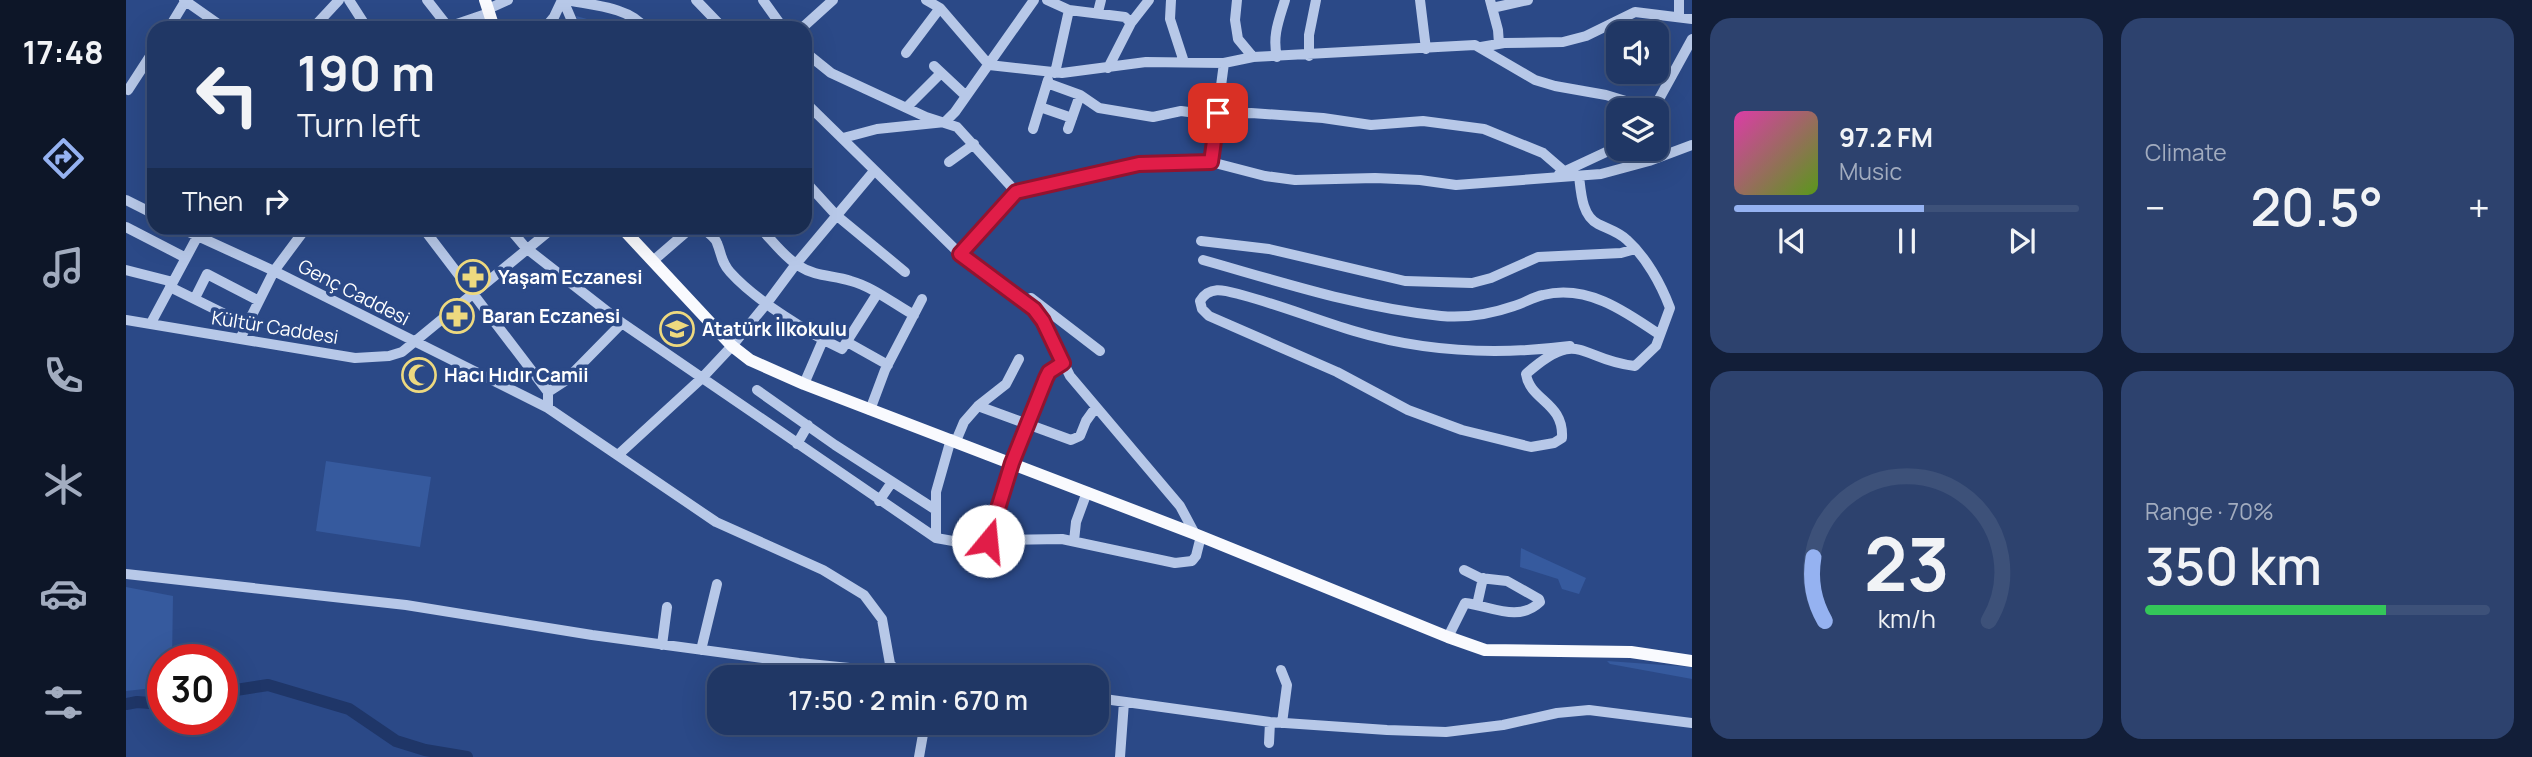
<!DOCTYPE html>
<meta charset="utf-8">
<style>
body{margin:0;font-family:Manrope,sans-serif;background:#2d426e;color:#f1f3f6;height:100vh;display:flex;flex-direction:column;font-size:26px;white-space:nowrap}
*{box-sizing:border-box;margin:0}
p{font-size:23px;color:#a2acbf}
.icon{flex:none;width:38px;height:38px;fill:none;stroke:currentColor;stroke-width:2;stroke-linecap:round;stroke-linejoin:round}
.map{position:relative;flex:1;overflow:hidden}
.panel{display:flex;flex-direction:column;gap:18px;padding:18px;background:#121e38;width:840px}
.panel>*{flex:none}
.hud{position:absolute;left:21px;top:21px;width:665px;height:214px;border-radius:21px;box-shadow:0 7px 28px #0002,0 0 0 2px #3d5179;background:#203765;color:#f1f3f6;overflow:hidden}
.buttons{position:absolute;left:1480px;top:21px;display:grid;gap:14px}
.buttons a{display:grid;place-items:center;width:63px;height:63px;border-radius:14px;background:#203765;box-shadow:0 7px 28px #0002,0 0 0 2px #3d5179;font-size:35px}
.speed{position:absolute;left:21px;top:644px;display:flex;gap:14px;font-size:35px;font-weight:700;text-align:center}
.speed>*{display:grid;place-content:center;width:91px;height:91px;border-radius:50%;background:#203765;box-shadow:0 7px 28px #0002,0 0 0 2px #3d5179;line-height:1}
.speed .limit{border:10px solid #d22;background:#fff;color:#111}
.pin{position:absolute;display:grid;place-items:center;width:60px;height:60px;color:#fff;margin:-30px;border-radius:14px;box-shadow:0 4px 10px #0006}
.me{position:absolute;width:77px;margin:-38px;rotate:17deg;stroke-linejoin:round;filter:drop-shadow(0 0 5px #0008)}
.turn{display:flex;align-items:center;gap:24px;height:147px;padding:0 35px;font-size:32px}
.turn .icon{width:91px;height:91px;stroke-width:2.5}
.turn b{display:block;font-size:49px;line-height:60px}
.then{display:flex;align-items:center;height:66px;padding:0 35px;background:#0003;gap:14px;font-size:26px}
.big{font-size:52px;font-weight:600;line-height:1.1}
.panel .tile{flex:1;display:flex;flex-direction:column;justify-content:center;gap:10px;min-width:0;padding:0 24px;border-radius:21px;background:#2d426e}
.panel .dial{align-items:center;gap:0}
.dial svg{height:182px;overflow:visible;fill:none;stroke:#3d5179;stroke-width:7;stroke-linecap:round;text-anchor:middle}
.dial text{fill:#f1f3f6;stroke:none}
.song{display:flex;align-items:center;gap:21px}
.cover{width:84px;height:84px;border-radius:10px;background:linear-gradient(135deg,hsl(320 70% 55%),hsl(90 70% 35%))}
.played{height:7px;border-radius:4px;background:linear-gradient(90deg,#95b2f1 55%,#3d5179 55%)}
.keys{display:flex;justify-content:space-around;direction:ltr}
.heat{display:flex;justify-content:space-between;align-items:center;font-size:38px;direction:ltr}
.charge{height:10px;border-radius:5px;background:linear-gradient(90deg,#34c759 70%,#3d5179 0)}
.panel .tiles{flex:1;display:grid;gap:18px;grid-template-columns:repeat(2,1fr)}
.trip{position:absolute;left:581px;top:665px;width:402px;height:70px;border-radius:21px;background:#203765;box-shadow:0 7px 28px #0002,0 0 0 2px #3d5179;font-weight:600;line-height:70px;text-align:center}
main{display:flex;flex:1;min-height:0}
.tab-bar{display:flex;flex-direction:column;width:126px;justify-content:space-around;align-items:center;background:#0d1628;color:#a2acbf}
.tab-bar .icon{width:49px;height:49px}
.tab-bar .active{color:#95b2f1}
.tab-bar b{font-size:32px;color:#f1f3f6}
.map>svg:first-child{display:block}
</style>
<main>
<nav class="tab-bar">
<b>17:48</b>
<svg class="icon active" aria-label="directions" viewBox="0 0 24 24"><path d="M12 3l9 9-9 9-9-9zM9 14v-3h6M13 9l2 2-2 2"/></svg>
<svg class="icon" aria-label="music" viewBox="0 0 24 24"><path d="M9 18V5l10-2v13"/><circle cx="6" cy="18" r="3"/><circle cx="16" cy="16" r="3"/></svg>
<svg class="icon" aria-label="phone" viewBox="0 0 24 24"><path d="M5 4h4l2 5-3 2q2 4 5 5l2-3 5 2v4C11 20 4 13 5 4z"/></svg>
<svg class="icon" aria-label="climate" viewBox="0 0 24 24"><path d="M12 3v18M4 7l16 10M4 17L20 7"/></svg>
<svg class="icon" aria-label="car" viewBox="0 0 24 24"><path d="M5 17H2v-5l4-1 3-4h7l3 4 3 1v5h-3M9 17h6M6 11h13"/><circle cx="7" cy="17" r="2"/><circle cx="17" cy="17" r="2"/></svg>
<svg class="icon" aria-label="filters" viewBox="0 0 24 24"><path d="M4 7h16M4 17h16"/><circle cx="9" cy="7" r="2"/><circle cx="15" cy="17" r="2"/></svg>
</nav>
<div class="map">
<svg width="1566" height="757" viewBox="0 0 1566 757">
<rect width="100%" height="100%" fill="#2b4987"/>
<!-- green -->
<path fill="#365a9e" d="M450 16 494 28H455Z
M200 461 305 477 294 547 190 531Z
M1395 548 1460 578 1453 594 1436 589 1432 579 1394 567Z
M0 587 47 596 46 660H37V687L0 691Z
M1481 661 1566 667V679L1484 664Z"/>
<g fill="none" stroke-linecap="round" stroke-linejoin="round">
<!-- river -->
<path stroke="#1f3668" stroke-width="12" d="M96 696 110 690 142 685 223 709 270 741 299 750 341 757
M0 704 11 702 37 704"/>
<!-- minor -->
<path stroke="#b7c8e8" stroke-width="10" d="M58 0 98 28
M223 0 241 28
M301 0 323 28
M437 0 449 28
M441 0C465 5 504 7 519 28
M570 0 597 28
M637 0 657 28
M800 0 814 8 863 65 936 73 1020 62 1098 63 1127 57 1349 45 1409 80 1429 86 1480 95 1503 102 1514 110
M921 0 943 10 999 17 1005 23
M1045 0 1044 19 1058 62
M1111 0 1109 20 1112 39 1127 57
M1294 0 1300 49
M1364 0 1372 30 1373 44
M1366 8 1402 0
M362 9 382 0
M972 12 975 0
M1553 16V0
M322 27 363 13
M43 28 60 0
M187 28 213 0
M419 28 428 17 436 0
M676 28 707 0
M1355 47 1378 43 1437 42 1460 36 1509 12 1566 19
M679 52 705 73 800 117 831 127 890 192
M780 53 814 8
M1183 56V35L1190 0
M1151 57C1146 36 1153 20 1159 0
M808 66 840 96
M982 68 1005 23 1023 0
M929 73 943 10
M921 83 954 95 973 108 1027 117 1055 111 1078 114 1125 113 1197 118 1245 125 1297 121 1358 129 1417 153 1439 172
M0 89 2 90 28 50
M679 102 834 254 908 309 917 321 944 376 1054 506 1069 534
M781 107 815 73
M914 107 946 118
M1527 110 1566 39
M907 129 922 80
M942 129 954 95
M717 138 751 129 819 122 829 112 908 0
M823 162 848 144
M1085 162 1098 63
M1433 174 1493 146
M679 181 710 215 779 272
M0 200 28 214
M0 227 60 258
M54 228 148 271 422 408 590 522 697 570 738 595 756 619 764 664 776 677
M297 228 422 392V408
M383 228 400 248 496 323 810 538 827 541 936 539 1049 563 1066 561 1070 556 1075 536
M576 228C581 232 589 237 591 243 596 255 595 262 604 272 629 300 682 333 716 349L751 294
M634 228C646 240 658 257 673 266 690 277 707 275 725 281 747 287 768 304 788 315
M1075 241 1143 249 1279 281 1346 283 1365 278 1412 257 1495 253 1509 249
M834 254 890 192 1013 164 1085 162 1139 176 1169 180 1249 178 1294 180 1330 185 1475 174 1523 161 1566 145
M528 260 565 228
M1077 260C1155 282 1234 308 1315 316 1339 318 1365 314 1388 306 1398 303 1407 297 1417 295 1461 284 1499 311 1534 335
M0 270 47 282
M44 287 121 325
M69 298 81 274 133 301
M905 298 974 351
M0 320 229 358 263 356 276 352 427 228
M25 323 76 228
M114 339 148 271 180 228
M721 342 762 365
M1444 346C1373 355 1298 352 1228 331 1191 320 1154 305 1116 295 1101 291 1084 284 1074 301L1076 309 1083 316 1211 372 1282 410 1336 430 1405 447 1428 443 1436 438C1438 402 1404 401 1400 374 1454 326 1453 360 1509 366L1530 346 1544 308C1535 284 1520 257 1501 240 1493 232 1482 229 1472 224 1456 216 1455 193 1453 176
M678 384 697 340
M631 390 709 445 810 510
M422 392 439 381 496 323
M852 406 945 440 954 436 960 421 970 407
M744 410 759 370 796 299
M830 441 838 422 852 406 880 384 893 359
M671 444 682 425
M492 455 576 378 606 346 641 303 670 264 748 171
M753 501 766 482
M810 538V492L825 439
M862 541 886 463 920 378 923 372 937 363
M948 541 950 522 961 492
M0 574 280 605 466 635 673 663 814 677
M1351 605 1357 578
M1322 637 1339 603C1365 606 1392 623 1414 602L1413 599 1381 581 1354 578 1338 570
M536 645 541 607
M575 650 591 584
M1155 670 1161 685 1156 723
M971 698 1144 722 1261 730 1320 732 1377 725 1431 713 1463 710 1566 723
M1143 743 1144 722
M793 757 799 723
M994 757 998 702"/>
<!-- major -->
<path stroke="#f9fafe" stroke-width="12" d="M359 0 368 28
M496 228 606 346 624 360 678 384 1069 534 1322 637 1359 650 1505 652 1566 661"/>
</g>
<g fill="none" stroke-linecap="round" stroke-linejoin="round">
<!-- route casing -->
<g stroke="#92132f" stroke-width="18">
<path id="route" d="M862 541 886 463 920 378 923 372 937 363 917 321 908 309 834 254 890 192 1013 164 1085 162 1092 113"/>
</g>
<!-- route -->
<use href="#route" stroke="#e11d48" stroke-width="12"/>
</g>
<!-- icons -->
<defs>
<g id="pharmacy-ring" transform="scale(1.75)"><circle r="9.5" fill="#2b4987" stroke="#eed97f" stroke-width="1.5"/><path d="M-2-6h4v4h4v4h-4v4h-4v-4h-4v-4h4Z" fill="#eed97f"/></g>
<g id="school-ring" transform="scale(1.75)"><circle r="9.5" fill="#2b4987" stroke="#eed97f" stroke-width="1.5"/><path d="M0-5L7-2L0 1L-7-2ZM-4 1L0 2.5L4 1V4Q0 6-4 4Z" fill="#eed97f"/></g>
<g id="mosque-ring" transform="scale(1.75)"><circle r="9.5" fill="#2b4987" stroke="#eed97f" stroke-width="1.5"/><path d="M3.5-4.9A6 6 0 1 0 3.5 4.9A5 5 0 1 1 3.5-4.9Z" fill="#eed97f"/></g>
</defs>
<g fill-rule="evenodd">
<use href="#pharmacy-ring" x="347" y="277"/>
<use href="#pharmacy-ring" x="331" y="316"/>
<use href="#school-ring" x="551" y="329"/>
<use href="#mosque-ring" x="293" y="375"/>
</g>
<g text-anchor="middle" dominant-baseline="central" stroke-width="7" stroke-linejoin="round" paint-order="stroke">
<!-- poi labels -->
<g font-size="19" font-weight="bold" fill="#fff" stroke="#2b4987" text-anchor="start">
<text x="372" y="277">Yaşam Eczanesi</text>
<text x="356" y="316">Baran Eczanesi</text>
<text x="576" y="329">Atatürk İlkokulu</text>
<text x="318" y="375">Hacı Hıdır Camii</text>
</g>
<!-- street labels -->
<g font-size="19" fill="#fff" stroke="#2b4987">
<text transform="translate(228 292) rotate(27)">Genç Caddesi</text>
<text transform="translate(149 327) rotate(9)">Kültür Caddesi</text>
</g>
</g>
</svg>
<div class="buttons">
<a><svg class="icon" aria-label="sound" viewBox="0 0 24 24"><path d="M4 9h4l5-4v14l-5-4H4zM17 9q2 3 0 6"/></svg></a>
<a><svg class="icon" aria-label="layers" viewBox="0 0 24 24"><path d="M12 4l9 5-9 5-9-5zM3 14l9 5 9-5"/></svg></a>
</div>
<div class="speed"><div class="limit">30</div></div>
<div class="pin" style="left:1092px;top:113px;background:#d93025"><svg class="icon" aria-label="arrive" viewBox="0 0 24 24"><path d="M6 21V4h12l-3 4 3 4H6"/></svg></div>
<svg class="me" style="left:862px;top:541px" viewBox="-20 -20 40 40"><circle r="19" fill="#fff"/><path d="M0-13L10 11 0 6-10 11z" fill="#e11d48"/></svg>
<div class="trip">17:50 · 2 min · 670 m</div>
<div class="hud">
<div class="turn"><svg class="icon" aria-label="left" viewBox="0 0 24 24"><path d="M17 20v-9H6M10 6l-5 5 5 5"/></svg><div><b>190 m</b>Turn left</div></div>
<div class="then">Then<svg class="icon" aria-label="right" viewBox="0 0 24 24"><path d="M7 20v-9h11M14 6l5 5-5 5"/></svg></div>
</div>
</div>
<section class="panel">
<div class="tiles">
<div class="tile">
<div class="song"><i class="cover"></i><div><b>97.2 FM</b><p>Music</p></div></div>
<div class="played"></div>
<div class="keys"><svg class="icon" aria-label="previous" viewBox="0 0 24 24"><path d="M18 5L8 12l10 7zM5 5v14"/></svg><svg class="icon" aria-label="pause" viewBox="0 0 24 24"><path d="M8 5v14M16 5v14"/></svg><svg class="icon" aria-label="next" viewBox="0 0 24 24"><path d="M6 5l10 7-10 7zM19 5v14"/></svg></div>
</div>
<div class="tile"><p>Climate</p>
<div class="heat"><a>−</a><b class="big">20.5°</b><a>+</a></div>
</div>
<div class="tile dial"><svg viewBox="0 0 100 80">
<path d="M14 69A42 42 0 1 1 86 69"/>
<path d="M14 69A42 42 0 0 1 9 41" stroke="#95b2f1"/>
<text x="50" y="56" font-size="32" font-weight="700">23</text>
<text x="50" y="72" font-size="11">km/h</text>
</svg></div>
<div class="tile"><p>Range · 70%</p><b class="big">350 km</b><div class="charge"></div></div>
</div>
</section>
</main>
